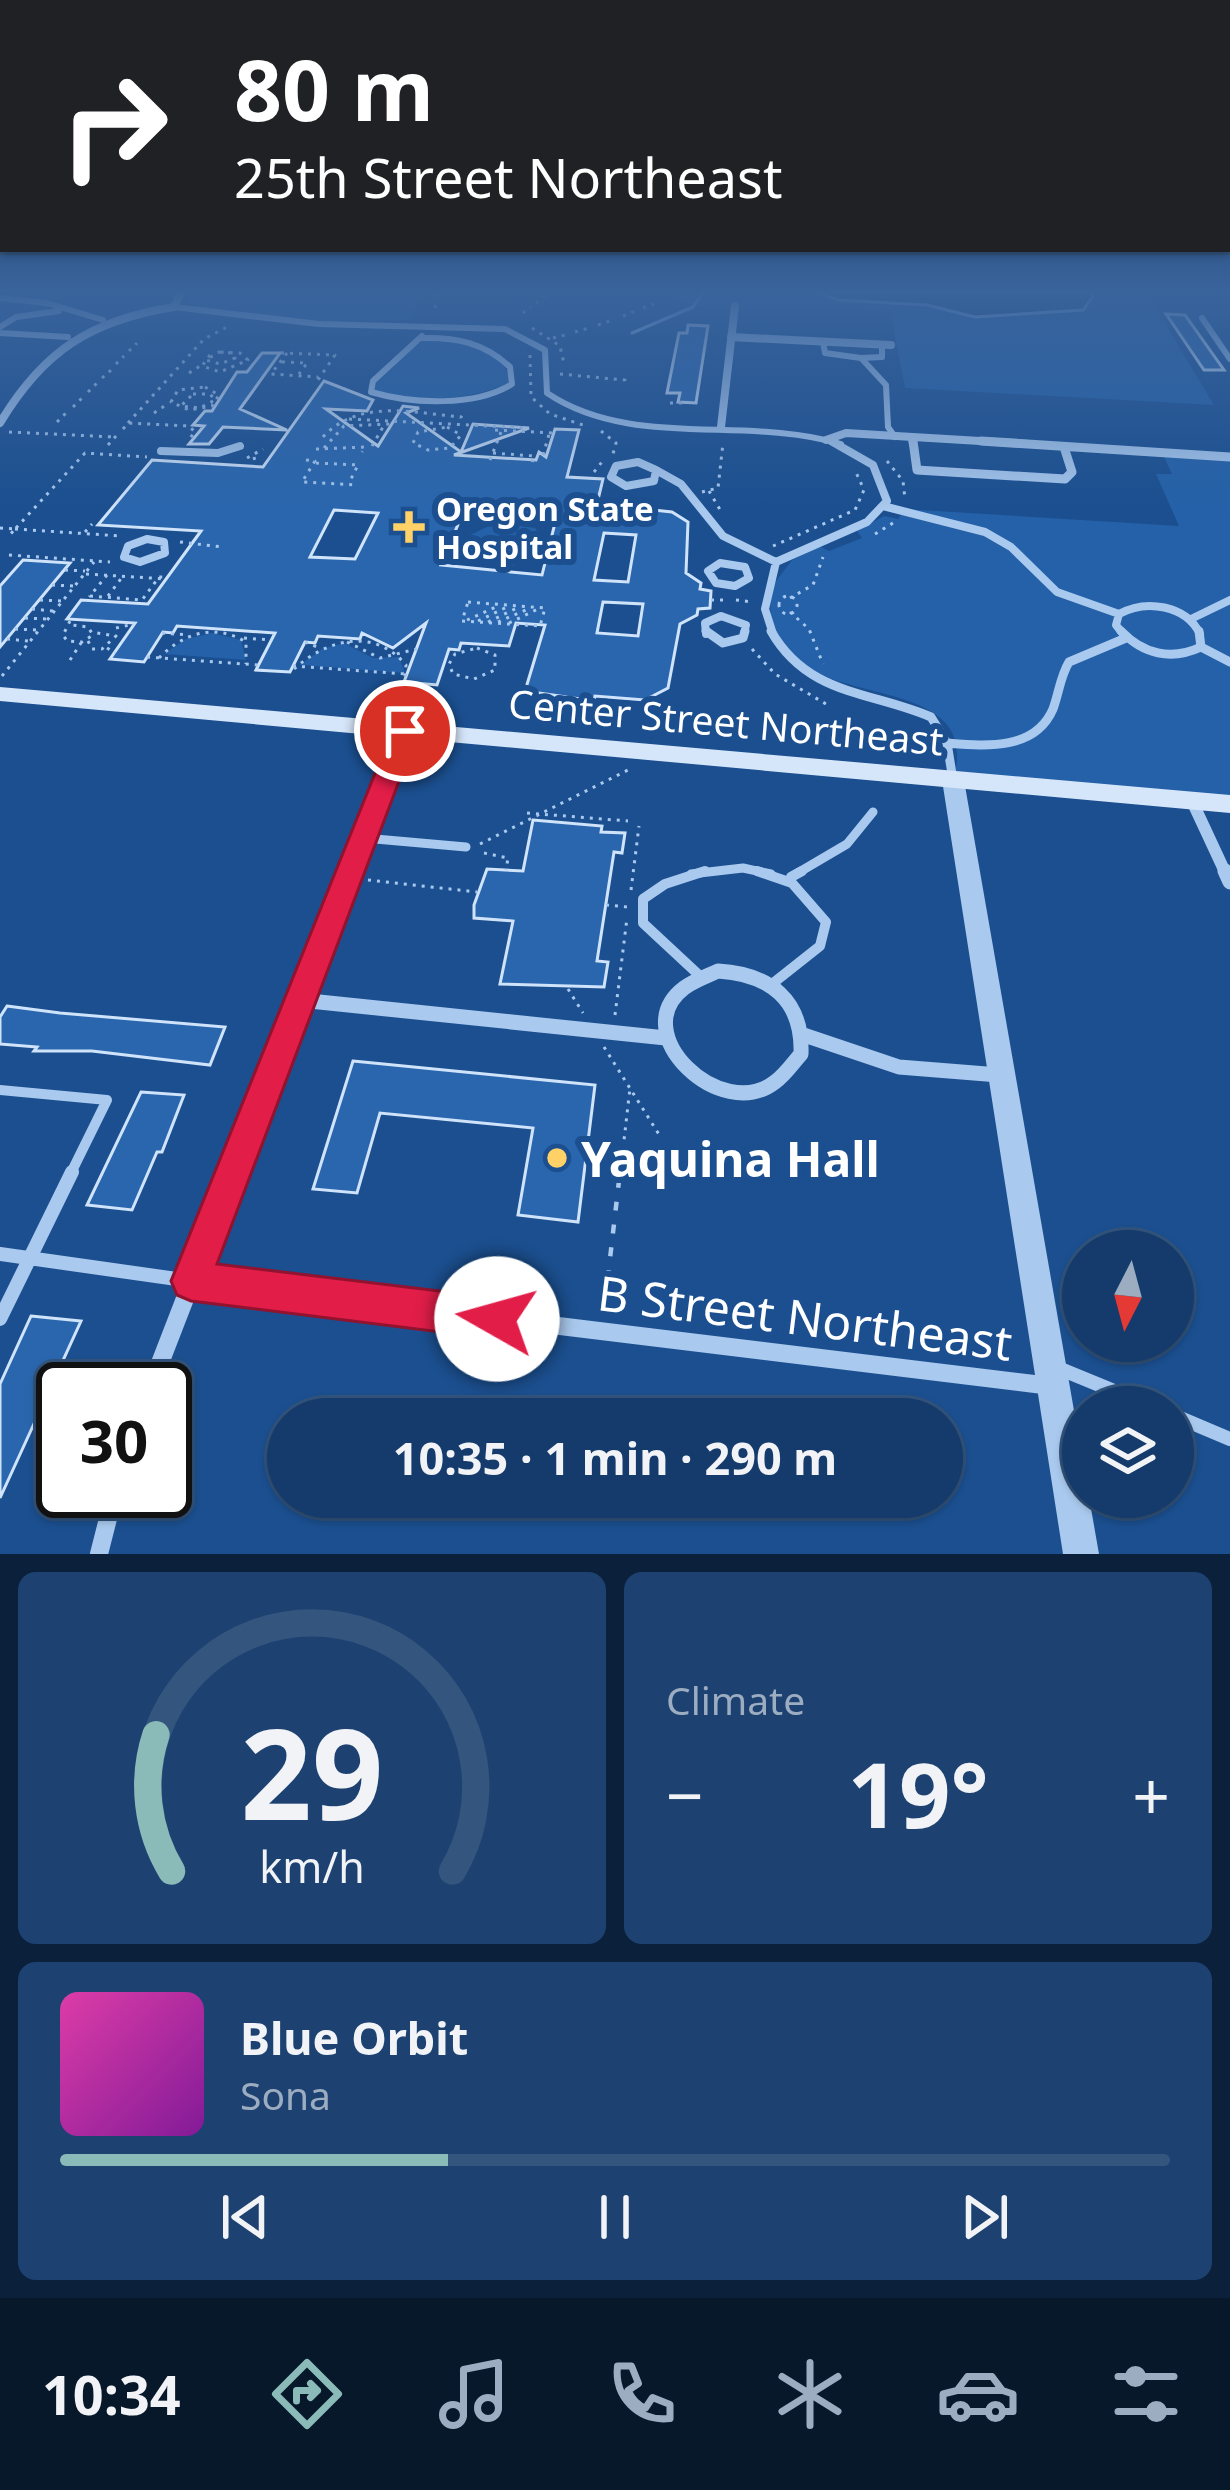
<!DOCTYPE html>
<meta charset="utf-8">
<style>
body{margin:0;font-family:"Noto Sans",sans-serif;background:#1d4271;color:#f1f3f6;height:100vh;display:flex;flex-direction:column;font-size:45px;white-space:nowrap}
*{box-sizing:border-box;margin:0}
p{font-size:39px;color:#9dadc1}
.icon{flex:none;width:66px;height:66px;fill:none;stroke:currentColor;stroke-width:2;stroke-linecap:round;stroke-linejoin:round}
.map{position:relative;height:1554px;overflow:hidden}
.sheet{display:flex;flex-direction:column;gap:18px;padding:18px;background:#0b203b;flex:1}
.sheet>*{flex:none}
.banner{position:absolute;left:0px;top:0px;width:1230px;height:252px;box-shadow:0 3px 9px #0004,0 0 0 3px #33557e;background:#202124;color:#fff;overflow:hidden}
.needle{width:78px;rotate:186deg}
.controls{position:absolute;left:1062px;top:1230px;display:grid;gap:24px}
.controls a{display:grid;place-items:center;width:132px;height:132px;border-radius:50%;background:#143b6b;box-shadow:0 3px 9px #0004,0 0 0 3px #33557e;font-size:60px}
.speed{position:absolute;left:36px;top:1362px;display:flex;gap:24px;font-size:60px;font-weight:700;text-align:center}
.speed>*{display:grid;place-content:center;width:156px;height:156px;border-radius:50%;background:#143b6b;box-shadow:0 3px 9px #0004,0 0 0 3px #33557e;line-height:1}
.speed .limit{border:6px solid #111;border-radius:18px;background:#fff;color:#111}
.pin{position:absolute;display:grid;place-items:center;width:102px;height:102px;color:#fff;margin:-51px;border:6px solid #fff;border-radius:50%;box-shadow:0 3px 12px #0007}
.me{position:absolute;width:132px;margin:-66px;rotate:277deg;stroke-linejoin:round;filter:drop-shadow(0 0 9px #0008)}
.turn{display:flex;align-items:center;gap:42px;height:252px;padding:0 36px;font-size:54px}
.turn .icon{width:156px;height:156px;stroke-width:2.5}
.turn b{display:block;font-size:84px;line-height:102px}
.big{font-size:90px;font-weight:700;line-height:1.1}
.sheet .tile{flex:1;display:flex;flex-direction:column;justify-content:center;gap:18px;min-width:0;padding:0 42px;border-radius:18px;background:#1d4271}
.sheet .dial{align-items:center;gap:0}
.dial svg{height:312px;overflow:visible;fill:none;stroke:#33557e;stroke-width:7;stroke-linecap:round;text-anchor:middle}
.dial text{fill:#f1f3f6;stroke:none}
.song{display:flex;align-items:center;gap:36px}
.cover{width:144px;height:144px;border-radius:18px;background:linear-gradient(135deg,hsl(320 70% 55%),hsl(290 70% 35%))}
.played{height:12px;border-radius:6px;background:linear-gradient(90deg,#8bbbb9 35%,#33557e 35%)}
.keys{display:flex;justify-content:space-around;direction:ltr}
.heat{display:flex;justify-content:space-between;align-items:center;font-size:66px;direction:ltr}
.sheet .tiles{flex:1;display:grid;gap:18px;grid-template-columns:1fr 1fr}
.tile:last-child{grid-column:span 2}
.trip{position:absolute;left:267px;top:1398px;width:696px;height:120px;border-radius:60px;background:#143b6b;box-shadow:0 3px 9px #0004,0 0 0 3px #33557e;font-weight:700;line-height:120px;text-align:center}
.dock{display:flex;height:192px;justify-content:space-around;align-items:center;background:#08182b;color:#9dadc1}
.dock .icon{width:84px;height:84px}
.dock .current{color:#8bbbb9}
.dock b{font-size:54px;color:#f1f3f6}
.map>svg:first-child{display:block}
</style>
<div class="map">
<svg width="1230" height="1554" viewBox="0 0 1230 1554">
<rect width="100%" height="100%" fill="#1b4f8f"/>
<!-- green -->
<path fill="#2461a8" d="M188 292H419L411 320 323 322 196 305 186 302Z
M662 292H1146L1214 405 905 388 890 310 712 306 683 303Z
M444 339C470 346 506 349 510 382 474 400 413 405 373 390V383L419 341Z
M1162 453 1230 457V804L953 780C992 649 742 733 773 585L792 560 819 546 829 551 862 538 857 531 884 516 898 519 905 509 1179 526 1156 474H1172Z
M497 522 535 528 544 540 542 551 510 567 469 559 461 549 464 538Z
M212 633 241 640 246 660 164 654 186 639Z
M344 643 373 658 399 657 405 673 300 665 322 649Z"/>
<!-- water -->
<path fill="#123a6d" stroke="#9cc4f0" stroke-width="3" d="M814 292H1090L1093 296 1083 310 975 317 927 305 839 300Z"/>
<g fill="none" stroke-linecap="round" stroke-linejoin="round">
<!-- stream -->
<path stroke="#9cc4f0" stroke-width="3" d="M632 333 693 307 704 292"/>
</g>
<!-- building -->
<path fill="#2a66ad" stroke="#cfe3fa" stroke-width="3" fill-rule="evenodd" d="M1166 314 1185 315 1224 370H1204Z
M688 325 708 326 696 403 678 402 680 393H667L679 333H687Z
M262 353H280L240 409 287 430 223 427 209 444H189L204 426 193 425 205 411H212L237 372H247Z
M324 381 373 400 367 411 326 409 378 446 403 406 419 408 406 413 461 452 473 424 529 428 454 455 536 460 539 452 546 457 555 429 579 430 567 477 603 479 597 504 672 512 688 522 686 573 701 583 700 589 711 591 710 608 698 609 697 615 680 624 668 688 645 700 595 696 594 701 525 691 545 625 516 623 509 646 461 643 459 650 449 649 437 685 404 682 426 623 393 648 362 633 360 639 318 636 315 643 305 642 290 672 256 670 275 633 177 626 173 633 163 632 144 662 110 659 135 623 67 619 81 600 148 604 201 531 98 525 152 460 263 467ZM334 510 378 513 355 559 310 557ZM462 515 555 523 542 575 441 565ZM604 533 636 535 628 582 594 580ZM603 602 643 604 638 636 597 633Z
M23 560 70 563 0 647V586Z
M533 820 602 826 601 832 625 833 622 853 614 852 597 961 608 962 604 987 500 984 513 921 474 918V905L487 869 523 871Z
M7 1006 60 1013 225 1027 210 1065 92 1051H34L37 1047 0 1044V1017Z
M353 1061 595 1085 578 1222 518 1215 533 1128 380 1113 357 1193 313 1189Z
M141 1092 184 1095 162 1152H157L132 1210 87 1205Z
M31 1316 81 1321 0 1498V1384Z"/>
<g fill="none" stroke-linecap="round" stroke-linejoin="round">
<!-- path-far1 -->
<path stroke="#a9c9ee" stroke-width="3" stroke-dasharray="3 6" stroke-linecap="butt" d="M437 297 438 292
M536 303 546 295
M435 308 436 302
M643 308 659 302
M523 313 531 307
M623 316 635 311
M598 325 615 319
M532 328 560 346 564 364
M575 332 589 328
M553 338 565 335
M129 351 137 343
M219 352 231 353 235 358 220 364 206 360Z
M281 353 335 355 318 380
M287 353 271 374 318 377
M210 355 202 366 220 372 248 360 240 353 219 352
M530 355 531 397 550 414 583 425
M282 362 307 363 299 374
M116 364 124 356
M189 373 200 366
M560 374 625 380 624 385
M102 378 111 370
M205 387 219 395 212 406 189 410 171 402 178 390Z
M88 392 97 383
M193 394H210L215 400 200 408 181 406Z
M670 403H688
M73 407 82 398
M154 413 169 403
M349 419 529 428
M57 422 66 413
M128 423 204 339 229 326
M447 427 461 435 450 448 428 450 413 443 418 432Z
M123 429 128 423 189 426 195 432 190 438
M495 430 553 433
M601 431 616 443 613 454
M9 432 115 437
M323 437C359 398 414 413 461 417L464 411
M108 445 117 435
M372 446 383 427
M324 448 344 426 390 424
M316 449 365 447 362 452
M493 453 534 456 532 462
M543 455 550 431
M254 457 256 466
M247 458 263 449
M306 460 315 461 302 482 357 485
M490 460 501 432
M887 461 903 481 905 499
M316 463 358 465 349 483
M594 472 605 458
M709 491 722 513
M702 492 718 488 723 443
M0 528 15 529 8 537
M16 528 85 453 147 457
M15 529 121 536
M85 532 92 524
M875 534 893 523
M180 542 222 547
M773 546 855 510 864 490 855 470
M9 555 110 562
M65 570 85 571
M86 574 166 579
M107 575 90 596 142 600 159 577H168
M52 585 73 586
M108 596 123 576
M779 605a9 9 0 1 1 18 0a9 9 0 1 1-18 0Z
M790 598 813 585 823 557
M40 600 61 601
M711 600H723
M736 600 753 602
M468 602 545 608 540 626 462 621Z
M32 609 53 611
M790 612 809 629 823 664
M25 618 46 619
M467 620 496 607
M70 621 63 635 67 641 82 642 93 635 88 627 72 625
M478 621 507 607
M488 622 517 608
M498 622 528 609
M509 623 538 609
M116 628 134 624
M15 629 37 630
M162 633 189 635
M244 638 271 640
M7 639 28 641
M88 641 92 649H102L116 636 97 633
M305 642 317 647
M347 642 380 658 417 649
M107 648 115 653
M477 648 495 655V670L474 679 453 674 449 664 455 654Z
M752 649 775 674 826 704
M147 657 258 665
M159 658C183 633 215 623 246 642V664
M70 660 81 643
M293 666 406 674
M294 669C327 639 374 627 406 665L405 677
M2 676 94 562
M527 813 628 821
M480 844 628 770
M484 853 508 858 506 870
M368 880 477 892
M631 890 639 826
M606 905 628 907
M568 989 583 1013
M615 1015 627 918
M604 1047 660 1136
M620 1175 630 1088"/>
<!-- path -->
<path stroke="#a9c9ee" stroke-width="4.5" stroke-dasharray="9 14" stroke-linecap="butt" d="M605 1302 620 1172"/>
<!-- service-far4 -->
<path stroke="#a9c9ee" stroke-width="6" d="M0 298 47 303 103 320
M174 307 319 324 505 329 545 350 547 393C632 450 746 415 841 444
M1202 318 1230 359
M0 327 16 317 59 311
M0 333 68 337
M422 336 373 381 371 392C412 404 475 407 512 384L510 367C485 343 456 337 422 338
M823 342 825 353 861 358 886 385 888 427 895 437
M861 358 882 357V345"/>
<!-- service-far3 -->
<path stroke="#a9c9ee" stroke-width="8" d="M161 451 218 453 240 446
M638 462 656 470 654 481 626 486 611 477 616 466Z
M656 470 681 484 723 536 776 562
M883 506 985 532 1011 547 1057 592 1119 614
M147 539 164 542 165 553 140 562 124 557 128 546Z
M720 563 745 567 749 578 735 586 716 583 708 571Z
M1191 619 1230 600
M706 634 705 623 721 616 746 625 744 634
M773 634 765 609 776 562 867 522 887 501 873 465 831 441
M1123 634 1116 625 1119 614C1146 599 1186 605 1200 634"/>
<!-- service-far2 -->
<path stroke="#a9c9ee" stroke-width="9" d="M706 631 723 643 743 638 745 631
M771 631C808 696 871 691 931 717L947 743 953 780
M1121 631C1143 654 1171 661 1201 647L1199 631
M1201 647 1230 662
M947 743C985 746 1035 751 1053 709 1059 693 1060 677 1069 662L1126 638
M364 838 466 847
M691 874 743 868 771 874
M796 874 847 844 873 812"/>
<!-- service-far1 -->
<path stroke="#a9c9ee" stroke-width="10" d="M757 871 792 883 826 922 820 946 772 984
M791 877 802 871
M700 976 643 923V899L665 884 705 871
M0 1090 107 1100 70 1175"/>
<!-- service -->
<path stroke="#a9c9ee" stroke-width="14" d="M0 1254 191 1281
M0 1319 72 1172
M1058 1368 1153 1407
M1173 1415 1230 1439"/>
<!-- minor-far4 -->
<path stroke="#a9c9ee" stroke-width="8" d="M731 337 891 345
M0 423C43 351 91 320 174 307L181 292
M721 427 735 306
M912 438 913 444
M826 440 846 433 1029 444"/>
<!-- minor-far3 -->
<path stroke="#a9c9ee" stroke-width="9" d="M913 441 917 470 1065 479 1072 472 1064 447
M981 441 1230 457"/>
<!-- minor-far2 -->
<path stroke="#a9c9ee" stroke-width="12" d="M1192 801 1226 874
M350 874 405 731"/>
<!-- minor-far1 -->
<path stroke="#a9c9ee" stroke-width="15" d="M1225 871 1230 882
M718 971C770 974 803 1000 801 1054 793 1063 785 1075 775 1082 721 1124 625 1033 684 988 693 981 707 976 718 971Z
M300 1000 666 1038
M804 1035 899 1067 999 1075
M233 1175 351 871"/>
<!-- minor -->
<path stroke="#a9c9ee" stroke-width="18" d="M191 1281 1051 1386
M150 1389 234 1172
M99 1554 115 1491"/>
<!-- tertiary -->
<path fill="#a9c9ee" fill-rule="evenodd" d="M953 772 964 780 1083 1462V1497H1089L1099 1554H1063L942 780Z"/>
<!-- secondary -->
<path fill="#d6e6fa" fill-rule="evenodd" d="M0 687 1230 795V813L0 701Z"/>
</g>
<!-- sky -->
<linearGradient id="sky" x2="0" y2="1"><stop stop-color="#0f2b4f"/><stop offset="0.57" stop-color="#39639b"/><stop offset="1" stop-color="#39639b" stop-opacity="0"/></linearGradient>
<rect width="1230" height="510" fill="url(#sky)"/>
<!-- route -->
<path fill="#e11d48" stroke="#92132f" stroke-width="3" d="M405 722 418 731 217 1264 497 1298 511 1304 517 1319 511 1333 497 1339 191 1301 177 1295 171 1281 392 731Z"/>
<!-- markers -->
<g fill="#ffd166" stroke="#1b4f8f" stroke-width="4.5">
<path d="M403 509h12v12h12v12h-12v12h-12v-12h-12v-12h12z"/>
<circle cx="557" cy="1158" r="12"/>
</g>
<g text-anchor="middle" dominant-baseline="central" stroke-width="12" stroke-linejoin="round" paint-order="stroke">
<!-- far-poi labels -->
<g font-size="33" font-weight="bold" fill="#fff" stroke="#1b4f8f" text-anchor="start">
<text x="436" y="508">Oregon State<tspan x="436" dy="38">Hospital</tspan></text>
</g>
<!-- street labels -->
<g font-size="39" fill="#fff" stroke="#1b4f8f">
<text transform="translate(726 721) rotate(5)">Center Street Northeast</text>
</g>
<!-- near-poi labels -->
<g font-size="48" font-weight="bold" fill="#fff" stroke="#1b4f8f" text-anchor="start">
<text x="581" y="1158">Yaquina Hall</text>
</g>
<!-- near-street labels -->
<g font-size="48" fill="#fff" stroke="#1b4f8f">
<text transform="translate(805 1317) rotate(7)">B Street Northeast</text>
</g>
</g>
</svg>
<div class="controls">
<a><svg class="needle" viewBox="-14 -14 28 28"><path d="M0-13l5 13h-10z" fill="#e53935"/><path d="M0 13l5-13h-10z" fill="#9dadc1"/></svg></a>
<a><svg class="icon" aria-label="layers" viewBox="0 0 24 24"><path d="M12 4l9 5-9 5-9-5zM3 14l9 5 9-5"/></svg></a>
</div>
<div class="speed"><div class="limit">30</div></div>
<div class="pin" style="left:405px;top:731px;background:#d93025"><svg class="icon" aria-label="arrive" viewBox="0 0 24 24"><path d="M6 21V4h12l-3 4 3 4H6"/></svg></div>
<svg class="me" style="left:497px;top:1319px" viewBox="-20 -20 40 40"><circle r="19" fill="#fff"/><path d="M0-13L10 11 0 6-10 11z" fill="#e11d48"/></svg>
<div class="trip">10:35 · 1 min · 290 m</div>
<div class="banner">
<div class="turn"><svg class="icon" aria-label="right" viewBox="0 0 24 24"><path d="M7 20v-9h11M14 6l5 5-5 5"/></svg><div><b>80 m</b>25th Street Northeast</div></div>
</div>
</div>
<section class="sheet">
<div class="tiles">
<div class="tile dial"><svg viewBox="0 0 100 80">
<path d="M14 69A42 42 0 1 1 86 69"/>
<path d="M14 69A42 42 0 0 1 10 34" stroke="#8bbbb9"/>
<text x="50" y="56" font-size="32" font-weight="700">29</text>
<text x="50" y="72" font-size="11">km/h</text>
</svg></div>
<div class="tile"><p>Climate</p>
<div class="heat"><a>−</a><b class="big">19°</b><a>+</a></div>
</div>
<div class="tile">
<div class="song"><i class="cover"></i><div><b>Blue Orbit</b><p>Sona</p></div></div>
<div class="played"></div>
<div class="keys"><svg class="icon" aria-label="previous" viewBox="0 0 24 24"><path d="M18 5L8 12l10 7zM5 5v14"/></svg><svg class="icon" aria-label="pause" viewBox="0 0 24 24"><path d="M8 5v14M16 5v14"/></svg><svg class="icon" aria-label="next" viewBox="0 0 24 24"><path d="M6 5l10 7-10 7zM19 5v14"/></svg></div>
</div>
</div>
</section>
<nav class="dock">
<b>10:34</b>
<svg class="icon current" aria-label="directions" viewBox="0 0 24 24"><path d="M12 3l9 9-9 9-9-9zM9 14v-3h6M13 9l2 2-2 2"/></svg>
<svg class="icon" aria-label="music" viewBox="0 0 24 24"><path d="M9 18V5l10-2v13"/><circle cx="6" cy="18" r="3"/><circle cx="16" cy="16" r="3"/></svg>
<svg class="icon" aria-label="phone" viewBox="0 0 24 24"><path d="M5 4h4l2 5-3 2q2 4 5 5l2-3 5 2v4C11 20 4 13 5 4z"/></svg>
<svg class="icon" aria-label="climate" viewBox="0 0 24 24"><path d="M12 3v18M4 7l16 10M4 17L20 7"/></svg>
<svg class="icon" aria-label="car" viewBox="0 0 24 24"><path d="M5 17H2v-5l4-1 3-4h7l3 4 3 1v5h-3M9 17h6M6 11h13"/><circle cx="7" cy="17" r="2"/><circle cx="17" cy="17" r="2"/></svg>
<svg class="icon" aria-label="filters" viewBox="0 0 24 24"><path d="M4 7h16M4 17h16"/><circle cx="9" cy="7" r="2"/><circle cx="15" cy="17" r="2"/></svg>
</nav>
